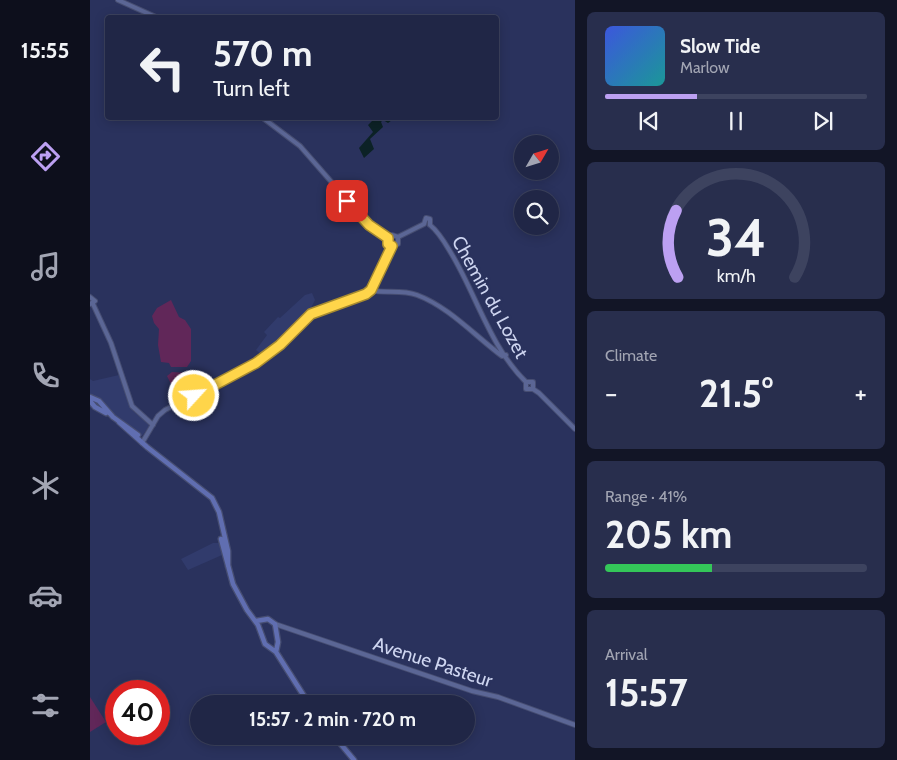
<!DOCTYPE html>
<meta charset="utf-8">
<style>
body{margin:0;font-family:Cabin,sans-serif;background:#282e4d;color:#f1f3f6;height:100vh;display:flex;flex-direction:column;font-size:19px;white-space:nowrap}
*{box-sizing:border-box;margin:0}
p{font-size:16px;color:#a2a5b3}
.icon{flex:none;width:28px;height:28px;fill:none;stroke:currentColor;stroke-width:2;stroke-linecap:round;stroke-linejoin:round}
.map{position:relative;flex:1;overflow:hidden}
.panel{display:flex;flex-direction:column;gap:12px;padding:12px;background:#121526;width:322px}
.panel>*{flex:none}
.banner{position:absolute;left:15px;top:15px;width:394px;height:105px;border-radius:5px;box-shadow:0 2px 12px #0003,0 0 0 1px #3d435f;background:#202646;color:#f1f3f6;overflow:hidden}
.needle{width:32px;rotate:51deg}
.controls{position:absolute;left:424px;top:135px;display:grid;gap:10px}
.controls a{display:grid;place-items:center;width:45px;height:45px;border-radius:50%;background:#202646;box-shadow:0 2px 12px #0003,0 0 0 1px #3d435f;font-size:25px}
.speed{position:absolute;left:15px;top:680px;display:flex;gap:10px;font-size:25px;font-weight:700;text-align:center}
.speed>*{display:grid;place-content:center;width:65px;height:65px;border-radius:50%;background:#202646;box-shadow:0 2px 12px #0003,0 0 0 1px #3d435f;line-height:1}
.speed .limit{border:8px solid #d22;background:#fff;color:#111}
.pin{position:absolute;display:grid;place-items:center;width:42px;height:42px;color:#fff;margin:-21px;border-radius:10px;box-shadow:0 2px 8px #0006}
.me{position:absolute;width:55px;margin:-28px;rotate:64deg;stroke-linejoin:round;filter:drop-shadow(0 0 4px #0008)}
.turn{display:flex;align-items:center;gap:18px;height:105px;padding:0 25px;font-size:22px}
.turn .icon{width:65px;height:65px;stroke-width:2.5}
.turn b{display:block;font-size:35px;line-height:42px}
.big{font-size:38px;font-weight:700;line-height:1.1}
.panel .card{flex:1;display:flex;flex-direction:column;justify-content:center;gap:8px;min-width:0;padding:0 18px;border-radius:8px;background:#282e4d}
.panel .dial{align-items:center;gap:0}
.dial svg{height:130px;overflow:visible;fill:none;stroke:#3d435f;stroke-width:7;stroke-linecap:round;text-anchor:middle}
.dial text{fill:#f1f3f6;stroke:none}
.song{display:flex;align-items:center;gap:15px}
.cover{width:60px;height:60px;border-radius:8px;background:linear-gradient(135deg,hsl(230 70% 55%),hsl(180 70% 35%))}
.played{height:5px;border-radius:2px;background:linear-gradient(90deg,#bca0f2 35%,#3d435f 35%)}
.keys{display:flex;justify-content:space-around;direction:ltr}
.heat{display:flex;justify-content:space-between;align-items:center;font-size:28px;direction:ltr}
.charge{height:8px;border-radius:4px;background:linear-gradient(90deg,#34c759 41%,#3d435f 0)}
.trip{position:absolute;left:100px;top:695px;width:285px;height:50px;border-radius:25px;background:#202646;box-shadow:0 2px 12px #0003,0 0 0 1px #3d435f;font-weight:700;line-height:50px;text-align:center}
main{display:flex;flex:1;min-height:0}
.tabs{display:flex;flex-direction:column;width:90px;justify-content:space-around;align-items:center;background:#0d0f1c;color:#a2a5b3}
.tabs .icon{width:35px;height:35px}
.tabs .selected{color:#bca0f2}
.tabs b{font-size:22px;color:#f1f3f6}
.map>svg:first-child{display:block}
</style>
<main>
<nav class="tabs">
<b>15:55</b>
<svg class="icon selected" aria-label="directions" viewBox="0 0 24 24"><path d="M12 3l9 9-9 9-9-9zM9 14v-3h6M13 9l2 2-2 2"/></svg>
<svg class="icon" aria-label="music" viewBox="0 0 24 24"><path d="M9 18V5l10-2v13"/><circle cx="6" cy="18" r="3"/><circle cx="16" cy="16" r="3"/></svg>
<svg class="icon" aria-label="phone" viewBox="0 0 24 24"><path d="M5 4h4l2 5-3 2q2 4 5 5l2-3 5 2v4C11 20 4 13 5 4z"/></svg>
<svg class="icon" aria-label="climate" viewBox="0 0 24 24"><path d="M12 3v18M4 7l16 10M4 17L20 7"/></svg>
<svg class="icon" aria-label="car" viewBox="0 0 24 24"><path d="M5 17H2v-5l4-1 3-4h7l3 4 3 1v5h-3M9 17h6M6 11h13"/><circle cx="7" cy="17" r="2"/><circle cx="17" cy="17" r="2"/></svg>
<svg class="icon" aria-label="filters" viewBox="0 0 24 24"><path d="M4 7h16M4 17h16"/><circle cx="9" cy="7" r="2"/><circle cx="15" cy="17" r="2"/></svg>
</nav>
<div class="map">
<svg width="485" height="760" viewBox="0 0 485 760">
<rect width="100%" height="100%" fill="#2a325d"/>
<!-- built -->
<path fill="#313b6c" d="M222 293 225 300 221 308 172 355 166 350 177 335 174 332 188 317 190 318 215 295Z
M29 375 43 411 60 425 52 436 0 395V379L3 381Z
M123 543H129L132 555 98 570 91 559Z"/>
<!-- green -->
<path fill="#612759" d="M81 300 89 317 95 320 101 329V361L97 367H81L79 363 71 362 68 345 69 329 64 323 62 316 67 308Z
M82 372 114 374 119 375 115 385 89 400 77 376Z
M0 697 16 722 0 732Z"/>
<!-- water -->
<path fill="#0c2226" d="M285 118 290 121 292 118H305L298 123 293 120 291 122 293 127 280 139 284 149 274 158 269 148 283 132 278 125Z"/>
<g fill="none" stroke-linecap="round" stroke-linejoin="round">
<!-- tertiary casing -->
<g stroke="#474e72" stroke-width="6">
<path id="tertiary" d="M28 0 68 18
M173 118 210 146 279 225 298 238
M340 225C349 232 355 243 361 253 386 294 400 347 436 382
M298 238 302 235 308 237 334 224 336 218 340 219V225
M302 246 308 244V237
M281 290C293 294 311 289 327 295 359 307 384 335 412 356L416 355
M0 297 5 301 0 304
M3 304 21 343 42 406 63 425
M436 382V389H443L449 393 485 429
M436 382H443V389
M52 443 68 416 75 410 166 363 190 345 221 314 278 292 302 246
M185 624 382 691 408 697 485 725"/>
</g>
<!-- secondary casing -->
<g stroke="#474e72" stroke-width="7">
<path id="secondary" d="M0 397 9 401 23 417 48 435
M0 401 5 407 16 413
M29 422 57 447 122 498 129 512 138 551V566
M131 539 143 584 157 610 168 625 175 644 186 652
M166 621 178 619 185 624 188 642 186 652 219 704
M244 736 264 760"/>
</g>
<!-- tertiary -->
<use href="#tertiary" stroke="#5b6695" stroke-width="4"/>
<!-- secondary -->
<use href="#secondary" stroke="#606eb1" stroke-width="4.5"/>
</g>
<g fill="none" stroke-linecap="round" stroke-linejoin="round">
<!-- route casing -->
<g stroke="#a68a30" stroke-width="12">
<path id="route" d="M104 396 166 363 190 345 221 314 276 294 281 290 302 246 298 244V238L279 225 257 201"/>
</g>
<!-- route -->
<use href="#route" stroke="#ffd54a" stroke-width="9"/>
</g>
<g text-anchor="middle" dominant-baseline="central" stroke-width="5" stroke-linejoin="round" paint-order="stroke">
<!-- street labels -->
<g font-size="19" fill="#ced5f0" stroke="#2a325d">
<text transform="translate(400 297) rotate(61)">Chemin du Lozet</text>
<text transform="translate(343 662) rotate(18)">Avenue Pasteur</text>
</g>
</g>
</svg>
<div class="controls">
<a><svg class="needle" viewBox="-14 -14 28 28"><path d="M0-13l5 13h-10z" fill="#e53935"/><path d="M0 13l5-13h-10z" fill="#a2a5b3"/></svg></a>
<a><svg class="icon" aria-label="search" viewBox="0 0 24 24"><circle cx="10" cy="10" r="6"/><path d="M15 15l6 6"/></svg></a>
</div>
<div class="speed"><div class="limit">40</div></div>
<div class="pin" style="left:257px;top:201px;background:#d93025"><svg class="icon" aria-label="arrive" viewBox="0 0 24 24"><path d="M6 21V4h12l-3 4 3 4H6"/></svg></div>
<svg class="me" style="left:104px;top:396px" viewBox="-20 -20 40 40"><circle r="17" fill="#ffd54a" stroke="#fff" stroke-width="3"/><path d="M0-11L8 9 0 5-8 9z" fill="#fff"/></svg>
<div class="trip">15:57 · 2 min · 720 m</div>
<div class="banner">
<div class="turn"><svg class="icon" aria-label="left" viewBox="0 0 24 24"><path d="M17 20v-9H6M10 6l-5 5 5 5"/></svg><div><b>570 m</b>Turn left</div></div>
</div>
</div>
<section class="panel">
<div class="card">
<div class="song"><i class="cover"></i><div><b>Slow Tide</b><p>Marlow</p></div></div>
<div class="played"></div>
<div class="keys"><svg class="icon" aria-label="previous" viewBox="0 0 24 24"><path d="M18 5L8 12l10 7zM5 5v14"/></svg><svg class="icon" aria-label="pause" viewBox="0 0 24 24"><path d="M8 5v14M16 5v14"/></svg><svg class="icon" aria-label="next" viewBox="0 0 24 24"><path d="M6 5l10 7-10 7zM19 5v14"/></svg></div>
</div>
<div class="card dial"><svg viewBox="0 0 100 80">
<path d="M14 69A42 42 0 1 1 86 69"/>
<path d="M14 69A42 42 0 0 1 13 28" stroke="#bca0f2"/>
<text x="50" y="56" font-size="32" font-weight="700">34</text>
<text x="50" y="72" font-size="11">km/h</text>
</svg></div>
<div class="card"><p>Climate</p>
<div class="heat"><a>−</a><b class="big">21.5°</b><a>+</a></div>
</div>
<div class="card"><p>Range · 41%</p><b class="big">205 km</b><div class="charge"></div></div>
<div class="card"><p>Arrival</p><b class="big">15:57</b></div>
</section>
</main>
